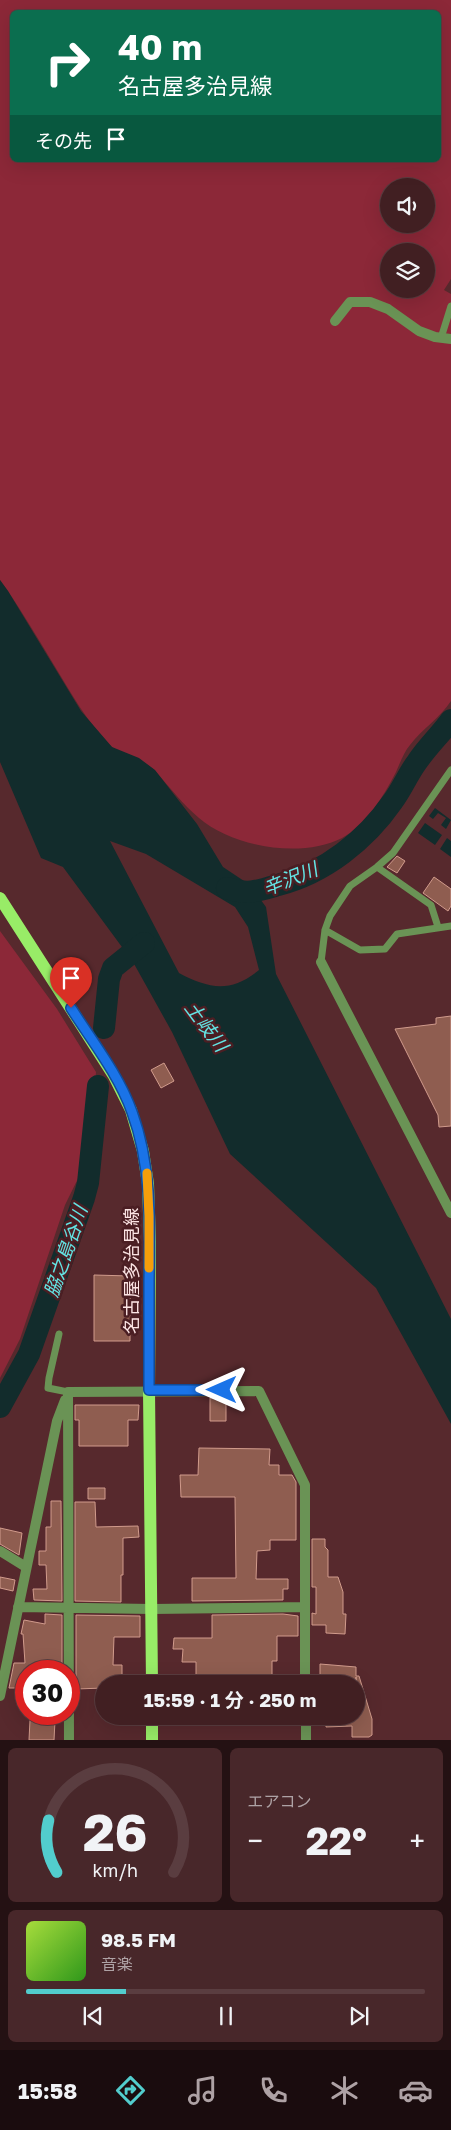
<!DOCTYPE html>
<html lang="ja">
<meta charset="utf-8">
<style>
body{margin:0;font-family:"Golos Text","Noto Sans JP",sans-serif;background:#48272a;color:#f1f3f6;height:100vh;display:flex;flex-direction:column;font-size:19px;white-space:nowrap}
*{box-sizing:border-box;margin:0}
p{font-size:16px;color:#aea2a5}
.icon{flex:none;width:28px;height:28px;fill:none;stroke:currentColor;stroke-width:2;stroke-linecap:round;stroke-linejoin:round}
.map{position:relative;height:1740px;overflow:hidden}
.panel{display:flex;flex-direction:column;gap:8px;padding:8px;background:#241113;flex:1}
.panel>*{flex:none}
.top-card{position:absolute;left:10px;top:10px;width:431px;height:152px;border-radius:8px;box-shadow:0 5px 20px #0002,0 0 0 1px #5a3d40;background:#0b6e4f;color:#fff;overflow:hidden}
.fabs{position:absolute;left:380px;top:178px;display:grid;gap:10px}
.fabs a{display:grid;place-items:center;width:55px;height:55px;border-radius:50%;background:#411f22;box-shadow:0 5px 20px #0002,0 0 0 1px #5a3d40;font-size:25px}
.speed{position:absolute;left:15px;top:1660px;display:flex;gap:10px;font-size:25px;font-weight:700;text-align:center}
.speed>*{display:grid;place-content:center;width:65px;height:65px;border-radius:50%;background:#411f22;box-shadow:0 5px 20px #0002,0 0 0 1px #5a3d40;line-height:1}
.speed .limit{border:8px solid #d22;background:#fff;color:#111}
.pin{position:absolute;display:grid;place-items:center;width:42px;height:42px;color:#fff;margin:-51px -21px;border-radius:50% 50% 50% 0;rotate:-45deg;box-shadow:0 0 5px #0007}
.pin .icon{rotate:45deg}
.me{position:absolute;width:55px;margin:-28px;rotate:270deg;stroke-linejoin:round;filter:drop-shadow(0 0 4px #0008)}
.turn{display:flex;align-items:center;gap:18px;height:105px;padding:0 25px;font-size:22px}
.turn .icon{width:65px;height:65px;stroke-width:2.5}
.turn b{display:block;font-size:35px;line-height:42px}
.then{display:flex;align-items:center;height:48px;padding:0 25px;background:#0003;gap:10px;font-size:19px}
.big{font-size:38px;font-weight:700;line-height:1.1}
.panel .tile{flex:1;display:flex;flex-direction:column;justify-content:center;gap:8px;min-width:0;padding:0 18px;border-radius:8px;background:#48272a}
.panel .dial{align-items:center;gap:0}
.dial svg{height:130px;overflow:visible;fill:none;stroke:#5a3d40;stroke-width:7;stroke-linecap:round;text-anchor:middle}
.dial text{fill:#f1f3f6;stroke:none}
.song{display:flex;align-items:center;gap:15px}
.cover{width:60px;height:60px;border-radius:8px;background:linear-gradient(135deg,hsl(80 70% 55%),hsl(110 70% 35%))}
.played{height:5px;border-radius:2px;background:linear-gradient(90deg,#52cdcd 25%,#5a3d40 25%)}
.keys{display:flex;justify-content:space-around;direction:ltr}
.heat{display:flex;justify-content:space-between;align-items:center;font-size:28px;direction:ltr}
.panel .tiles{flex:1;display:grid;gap:8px;grid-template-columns:1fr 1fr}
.tile:last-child{grid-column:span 2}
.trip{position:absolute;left:95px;top:1675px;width:270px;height:50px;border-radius:25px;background:#411f22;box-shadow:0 5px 20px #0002,0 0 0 1px #5a3d40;font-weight:700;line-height:50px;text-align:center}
.tab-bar{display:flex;height:80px;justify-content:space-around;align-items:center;background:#1a0c0e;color:#aea2a5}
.tab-bar .icon{width:35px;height:35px}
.tab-bar .selected{color:#52cdcd}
.tab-bar b{font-size:22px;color:#f1f3f6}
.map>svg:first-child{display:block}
</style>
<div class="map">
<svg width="451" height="1740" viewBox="0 0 451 1740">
<rect width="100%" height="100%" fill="#57292d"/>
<!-- green -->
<path fill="#8c2838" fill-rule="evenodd" d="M0 0H451V279L444 290 451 294V701C440 718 422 729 410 745 404 752 400 763 396 772 383 797 367 824 342 838 301 859 233 847 199 818 182 804 170 787 155 771 142 757 120 756 110 745 87 722 71 693 54 665 39 640 24 615 8 591L0 580ZM12 12H439V160H12ZM389 186H426V224H389ZM389 251H426V289H389Z
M0 931 57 1009 96 1072 88 1158 65 1205 20 1339 0 1378Z"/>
<!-- water -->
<path fill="#122c2c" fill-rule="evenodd" d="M0 580 8 591 81 711 112 747 139 758 155 770 197 824 223 867 250 885 266 907 276 974 451 1319V1424L376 1288 230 1154 172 1032 133 962 63 867 41 858 0 762ZM110 841 146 854 235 907 248 927 259 970C231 993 209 989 179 973Z
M435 808 451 820 446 829 441 825 446 818 438 813 433 819 429 816Z
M425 823 442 835 435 845 418 833Z
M447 838 451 841V857L440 849Z"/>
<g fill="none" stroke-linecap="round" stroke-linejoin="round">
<!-- river -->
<path stroke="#122c2c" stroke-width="22" d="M227 888C247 895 258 891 278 885 325 873 366 840 393 801 402 789 408 774 417 762 427 747 440 735 451 720
M104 1028 109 979 113 968 144 943
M0 1407 29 1354 84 1198 88 1183 98 1086"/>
</g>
<!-- building -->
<path fill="#8f5d50" stroke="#d19b8c" d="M397 856 405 861 397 873 387 867Z
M434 877 451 889V906L448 911 423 893Z
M451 1016V1126L439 1127 438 1115 395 1029 436 1024V1018Z
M164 1063 174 1081 161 1088 151 1070Z
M94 1275 130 1276V1341H94Z
M210 1398H226V1421H210Z
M75 1405H139L138 1420H128V1446H79V1420H75Z
M199 1448 270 1449 269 1465H279V1475H292L296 1482V1540H270V1550L257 1551 256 1579H288V1589H283V1600L192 1601V1578H236L235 1497H181L180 1475H198Z
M88 1488H105V1499H88Z
M51 1501H61L62 1601 34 1600 33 1589H47L46 1565H39V1551H46V1527H51Z
M75 1502H95L96 1527 138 1526 139 1537 123 1538V1575H121V1602L75 1601Z
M0 1528 22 1533 19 1555 0 1544Z
M312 1539H325V1547L328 1550V1577H338L343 1592V1614H346L345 1634 326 1633V1625H312V1613L316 1614V1587H312Z
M0 1577 15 1580 13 1591 0 1588Z
M45 1614 62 1615V1671H26V1688H9L14 1663H25L23 1634H21L24 1620 45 1624Z
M283 1614 298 1616V1636H277V1661H272V1684H196V1662H182L183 1649H173L174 1638H212V1615Z
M76 1615 140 1616V1637H114L113 1665H122V1684H104V1688L76 1689Z
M320 1664 356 1667V1676H359L372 1719V1735L369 1737H352V1726L326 1727V1716H356V1677V1684H320Z
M30 1720 55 1721 54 1740H29Z"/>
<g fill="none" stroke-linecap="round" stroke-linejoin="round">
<!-- lane -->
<path stroke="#6a9355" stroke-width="7" d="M441 338 451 306
M377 867 431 905 438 927
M325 930 360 950 385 949 397 934 451 926
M321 962 325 930 330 916 350 886 377 867 393 853 451 770
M59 1334 49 1378 48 1388 68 1392"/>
<!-- street -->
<path stroke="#6a9355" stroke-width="10" d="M335 321 350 302H370L388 309 419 331 435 337 451 339
M321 962 451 1213
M68 1392 259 1391 305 1485V1684
M68 1392 69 1740
M0 1551 26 1567
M18 1607 152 1609 305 1607
M0 1696 57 1421 65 1400
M306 1716V1740"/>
<!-- primary -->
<path stroke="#98ec67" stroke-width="12" d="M0 898 114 1076 131 1110 143 1151 148 1184 150 1242 149 1390 152 1684
M152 1740V1716"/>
</g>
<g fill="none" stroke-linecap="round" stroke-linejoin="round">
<!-- route casing -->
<g stroke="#114b97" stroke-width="12">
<path id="route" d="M71 1008C92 1041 119 1075 132 1112 152 1166 150 1224 149 1281 149 1317 149 1354 149 1390H222"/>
</g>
<!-- route -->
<use href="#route" stroke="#1a73e8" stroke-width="9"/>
<!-- slow -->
<path stroke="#f59e0b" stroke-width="9" d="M147 1173 149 1216V1268"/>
</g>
<g text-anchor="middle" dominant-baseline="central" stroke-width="5" stroke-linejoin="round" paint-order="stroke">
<!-- street labels -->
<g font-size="18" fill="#fce4e4" stroke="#4b1e23">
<text transform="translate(131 1271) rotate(-90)">名古屋多治見線</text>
</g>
<!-- water labels -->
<g font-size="19" font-style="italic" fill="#63e5e5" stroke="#4b1e23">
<text transform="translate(290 878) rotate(-22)">辛沢川</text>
<text transform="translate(207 1026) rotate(53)">土岐川</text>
<text transform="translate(65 1251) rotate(-71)">脇之島谷川</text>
</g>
</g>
</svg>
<div class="fabs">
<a><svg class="icon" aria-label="sound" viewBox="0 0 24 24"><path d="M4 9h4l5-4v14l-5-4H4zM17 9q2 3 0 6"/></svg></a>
<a><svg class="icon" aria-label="layers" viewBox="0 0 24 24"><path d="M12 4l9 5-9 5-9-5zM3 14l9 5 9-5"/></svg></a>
</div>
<div class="speed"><div class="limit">30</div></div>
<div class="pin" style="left:71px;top:1008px;background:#d93025"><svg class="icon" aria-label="arrive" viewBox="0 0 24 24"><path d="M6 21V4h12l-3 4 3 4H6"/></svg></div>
<svg class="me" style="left:222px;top:1390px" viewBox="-20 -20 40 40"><path d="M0-17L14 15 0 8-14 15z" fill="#1a73e8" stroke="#fff" stroke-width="4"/></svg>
<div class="trip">15:59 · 1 分 · 250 m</div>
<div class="top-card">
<div class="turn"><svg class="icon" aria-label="right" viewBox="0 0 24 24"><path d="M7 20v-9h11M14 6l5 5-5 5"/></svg><div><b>40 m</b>名古屋多治見線</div></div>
<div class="then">その先<svg class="icon" aria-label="arrive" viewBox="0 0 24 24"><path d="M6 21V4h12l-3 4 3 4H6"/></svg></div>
</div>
</div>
<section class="panel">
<div class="tiles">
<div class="tile dial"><svg viewBox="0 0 100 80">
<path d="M14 69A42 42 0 1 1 86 69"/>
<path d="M14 69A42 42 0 0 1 9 37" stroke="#52cdcd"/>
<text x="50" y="56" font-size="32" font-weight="700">26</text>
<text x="50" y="72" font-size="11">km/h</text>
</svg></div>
<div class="tile"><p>エアコン</p>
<div class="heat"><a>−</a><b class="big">22°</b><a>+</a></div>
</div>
<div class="tile">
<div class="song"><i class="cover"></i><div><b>98.5 FM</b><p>音楽</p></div></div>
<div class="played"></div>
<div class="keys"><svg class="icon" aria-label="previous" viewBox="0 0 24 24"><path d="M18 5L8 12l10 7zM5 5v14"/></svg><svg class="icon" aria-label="pause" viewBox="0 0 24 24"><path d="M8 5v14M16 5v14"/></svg><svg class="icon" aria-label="next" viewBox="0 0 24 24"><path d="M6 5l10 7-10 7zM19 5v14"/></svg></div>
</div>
</div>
</section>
<nav class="tab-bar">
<b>15:58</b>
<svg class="icon selected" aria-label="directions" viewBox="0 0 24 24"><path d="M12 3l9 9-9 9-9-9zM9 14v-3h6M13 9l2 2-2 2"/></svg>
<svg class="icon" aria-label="music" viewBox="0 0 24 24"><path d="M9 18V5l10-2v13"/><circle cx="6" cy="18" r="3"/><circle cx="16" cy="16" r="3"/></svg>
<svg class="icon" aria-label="phone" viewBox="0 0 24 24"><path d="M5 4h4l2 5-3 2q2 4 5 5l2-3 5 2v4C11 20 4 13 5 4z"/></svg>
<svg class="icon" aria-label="climate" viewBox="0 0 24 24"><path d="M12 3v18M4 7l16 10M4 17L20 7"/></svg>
<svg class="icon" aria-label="car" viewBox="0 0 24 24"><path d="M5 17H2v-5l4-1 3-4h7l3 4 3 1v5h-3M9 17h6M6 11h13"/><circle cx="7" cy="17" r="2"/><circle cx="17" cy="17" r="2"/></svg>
</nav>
